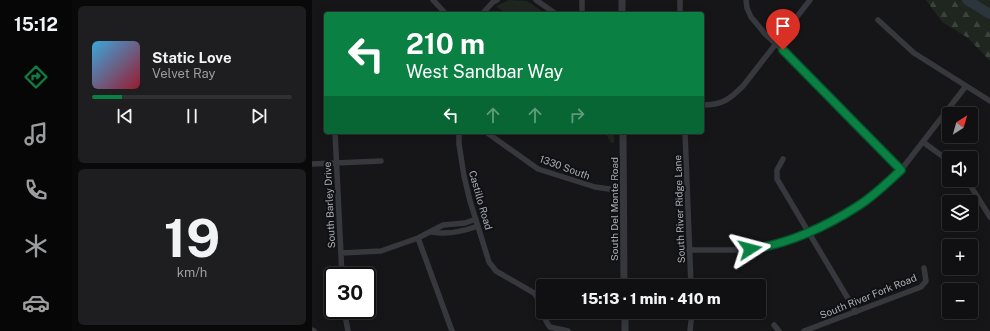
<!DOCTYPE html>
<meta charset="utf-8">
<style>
body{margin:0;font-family:"Public Sans",sans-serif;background:#1e1e20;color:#f1f3f6;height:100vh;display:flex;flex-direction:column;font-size:15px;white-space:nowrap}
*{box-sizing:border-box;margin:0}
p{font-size:13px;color:#9c9d9f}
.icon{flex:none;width:22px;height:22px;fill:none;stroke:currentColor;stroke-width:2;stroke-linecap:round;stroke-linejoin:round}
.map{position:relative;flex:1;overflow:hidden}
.sheet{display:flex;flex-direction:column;gap:6px;padding:6px;background:#09090a;width:240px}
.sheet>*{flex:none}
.banner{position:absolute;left:12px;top:12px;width:380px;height:122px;border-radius:4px;box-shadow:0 2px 10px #0003,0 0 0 1px #303032;background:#0b8043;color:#fff;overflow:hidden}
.needle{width:26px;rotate:37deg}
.controls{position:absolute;left:630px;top:107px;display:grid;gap:8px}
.controls a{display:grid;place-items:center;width:36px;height:36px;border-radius:4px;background:#101012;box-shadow:0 2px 10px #0003,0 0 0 1px #303032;font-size:20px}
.speed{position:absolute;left:12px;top:267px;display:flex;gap:8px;font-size:20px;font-weight:700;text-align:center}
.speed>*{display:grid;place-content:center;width:52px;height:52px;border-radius:50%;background:#101012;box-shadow:0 2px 10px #0003,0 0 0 1px #303032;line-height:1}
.speed .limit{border:2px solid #111;border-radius:6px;background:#fff;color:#111}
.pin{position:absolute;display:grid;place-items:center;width:34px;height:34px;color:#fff;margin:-41px -17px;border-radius:50% 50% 50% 0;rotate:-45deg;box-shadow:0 0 4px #0007}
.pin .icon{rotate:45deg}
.me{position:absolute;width:44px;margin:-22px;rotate:81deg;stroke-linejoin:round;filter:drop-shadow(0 0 3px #0008)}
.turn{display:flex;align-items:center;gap:14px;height:84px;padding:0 16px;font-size:18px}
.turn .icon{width:52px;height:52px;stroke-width:2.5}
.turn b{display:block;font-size:28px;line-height:34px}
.lanes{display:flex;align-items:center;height:38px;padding:0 16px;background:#0003;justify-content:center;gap:20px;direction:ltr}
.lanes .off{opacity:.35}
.sheet .card{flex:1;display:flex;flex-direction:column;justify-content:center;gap:6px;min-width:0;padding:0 14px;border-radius:6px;background:#1e1e20}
.sheet .dial{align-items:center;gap:0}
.dial b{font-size:52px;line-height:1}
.song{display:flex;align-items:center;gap:12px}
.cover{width:48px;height:48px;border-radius:6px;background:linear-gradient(135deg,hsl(200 70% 55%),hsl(350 70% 35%))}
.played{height:4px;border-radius:2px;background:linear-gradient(90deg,#0b8043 15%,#303032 15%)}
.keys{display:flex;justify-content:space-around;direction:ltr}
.trip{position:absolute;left:224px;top:279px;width:230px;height:40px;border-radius:4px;background:#101012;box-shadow:0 2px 10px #0003,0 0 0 1px #303032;font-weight:800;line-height:40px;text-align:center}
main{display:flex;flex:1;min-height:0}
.menu{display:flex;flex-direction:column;width:72px;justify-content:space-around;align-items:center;background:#060607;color:#9c9d9f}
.menu .icon{width:28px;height:28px}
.menu .on{color:#0b8043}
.menu b{font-size:18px;color:#f1f3f6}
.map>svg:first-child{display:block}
</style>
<main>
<nav class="menu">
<b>15:12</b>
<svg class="icon on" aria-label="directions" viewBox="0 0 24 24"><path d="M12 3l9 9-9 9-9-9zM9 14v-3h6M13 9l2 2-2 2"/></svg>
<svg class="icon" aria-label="music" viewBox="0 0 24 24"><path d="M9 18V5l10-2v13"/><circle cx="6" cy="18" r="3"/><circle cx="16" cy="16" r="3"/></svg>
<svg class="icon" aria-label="phone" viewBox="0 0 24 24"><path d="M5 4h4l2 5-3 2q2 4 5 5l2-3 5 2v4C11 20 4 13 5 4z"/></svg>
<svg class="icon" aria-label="climate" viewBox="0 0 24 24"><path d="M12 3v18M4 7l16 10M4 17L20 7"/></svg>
<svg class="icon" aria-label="car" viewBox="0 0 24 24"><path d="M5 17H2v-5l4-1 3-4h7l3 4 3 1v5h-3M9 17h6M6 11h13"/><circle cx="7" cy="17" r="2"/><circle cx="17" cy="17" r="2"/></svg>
</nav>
<section class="sheet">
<div class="card">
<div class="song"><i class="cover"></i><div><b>Static Love</b><p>Velvet Ray</p></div></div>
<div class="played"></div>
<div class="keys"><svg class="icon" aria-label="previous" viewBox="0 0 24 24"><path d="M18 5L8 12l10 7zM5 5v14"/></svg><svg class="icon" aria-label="pause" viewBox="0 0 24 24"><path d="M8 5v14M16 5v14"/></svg><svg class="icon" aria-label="next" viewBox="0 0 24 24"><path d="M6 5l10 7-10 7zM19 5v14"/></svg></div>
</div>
<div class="card dial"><b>19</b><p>km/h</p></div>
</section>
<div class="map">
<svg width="678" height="331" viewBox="0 0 678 331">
<defs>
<pattern id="forest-firs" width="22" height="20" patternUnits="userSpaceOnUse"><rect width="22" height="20" fill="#1e261f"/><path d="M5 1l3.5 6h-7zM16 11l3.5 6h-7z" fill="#3c433d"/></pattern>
</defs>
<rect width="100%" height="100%" fill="#161618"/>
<!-- grass -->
<path fill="#1e261f" d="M197 0 215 1 230 11 228 14H194L184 6Z
M293 132H302V143H299Z"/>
<!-- forest -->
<path fill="url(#forest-firs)" d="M614 0H678V61L656 38 630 22Z"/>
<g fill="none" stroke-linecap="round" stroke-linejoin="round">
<!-- river -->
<path stroke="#2c353c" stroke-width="10" d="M655 0 678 14"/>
<!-- minor -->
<path stroke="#37383d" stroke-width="5.5" d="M121 0 134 14
M224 0 244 14
M270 0V14
M368 0V14
M434 0 435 8 439 17 454 35 482 60 589 170
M170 14 181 2 185 0
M566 20 602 53 678 101
M390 105C410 105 417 100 431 86L498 0
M23 132 30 276
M147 132V144L152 176 158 201 177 262 184 271 222 293C231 303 229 317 238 327L256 331
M174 132 226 169 283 187 312 191
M373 132 379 286
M611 142 637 161
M471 159 465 170V179L544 312
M0 164 69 161
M655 180 678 217
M120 232C135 235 152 231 166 226
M106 238 140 331
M377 250H424L452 248 497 233 547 206 572 186 589 170 654 86
M29 253 69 251 106 238 131 225 153 223 164 219
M32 310 36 331
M462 325 467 331
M0 330 2 331
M378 331 380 312
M492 331 609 287 614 281 612 268"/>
<!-- tertiary -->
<path stroke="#37383d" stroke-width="7" d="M310 0V14
M311 132 312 286
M313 312V331"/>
</g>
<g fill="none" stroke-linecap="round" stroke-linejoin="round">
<!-- route casing -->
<g stroke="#07532c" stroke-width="10">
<path id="route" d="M438 249C475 245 515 226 546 206 562 196 575 183 589 170L471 50"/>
</g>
<!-- route -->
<use href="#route" stroke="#0b8043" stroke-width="7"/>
</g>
<g text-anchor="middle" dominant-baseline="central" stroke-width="4" stroke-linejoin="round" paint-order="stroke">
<!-- street labels -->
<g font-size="10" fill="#a8adb8" stroke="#111113">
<text transform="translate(253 167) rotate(20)">1330 South</text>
<text transform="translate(169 200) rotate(74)">Castillo Road</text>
<text transform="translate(17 205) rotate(-93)">South Barley Drive</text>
<text transform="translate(302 209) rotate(-90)">South Del Monte Road</text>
<text transform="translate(367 209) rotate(-92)">South River Ridge Lane</text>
<text transform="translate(556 296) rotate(-22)">South River Fork Road</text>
</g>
</g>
</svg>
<div class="controls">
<a><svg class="needle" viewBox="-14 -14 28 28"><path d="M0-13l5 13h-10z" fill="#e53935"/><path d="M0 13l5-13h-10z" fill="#9c9d9f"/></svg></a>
<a><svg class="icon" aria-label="sound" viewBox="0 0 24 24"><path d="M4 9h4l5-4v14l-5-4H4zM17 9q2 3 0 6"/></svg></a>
<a><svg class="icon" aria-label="layers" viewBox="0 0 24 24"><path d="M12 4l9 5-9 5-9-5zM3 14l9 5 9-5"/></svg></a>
<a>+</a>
<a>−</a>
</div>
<div class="speed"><div class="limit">30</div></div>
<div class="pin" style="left:471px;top:50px;background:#d93025"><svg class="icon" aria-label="arrive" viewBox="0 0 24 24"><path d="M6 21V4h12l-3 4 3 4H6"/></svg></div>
<svg class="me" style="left:438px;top:249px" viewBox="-20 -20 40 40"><path d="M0-17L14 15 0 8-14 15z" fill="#0b8043" stroke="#fff" stroke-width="4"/></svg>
<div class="trip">15:13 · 1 min · 410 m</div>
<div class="banner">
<div class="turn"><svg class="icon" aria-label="left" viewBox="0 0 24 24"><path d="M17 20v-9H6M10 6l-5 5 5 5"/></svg><div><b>210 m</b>West Sandbar Way</div></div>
<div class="lanes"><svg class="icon" aria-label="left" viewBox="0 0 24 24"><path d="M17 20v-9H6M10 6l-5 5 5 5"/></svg><svg class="icon off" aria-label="ahead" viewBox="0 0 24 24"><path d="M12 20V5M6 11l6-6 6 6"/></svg><svg class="icon off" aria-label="ahead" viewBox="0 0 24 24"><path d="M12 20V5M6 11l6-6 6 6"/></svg><svg class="icon off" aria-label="right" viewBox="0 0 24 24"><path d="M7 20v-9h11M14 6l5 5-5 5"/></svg></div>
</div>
</div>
</main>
